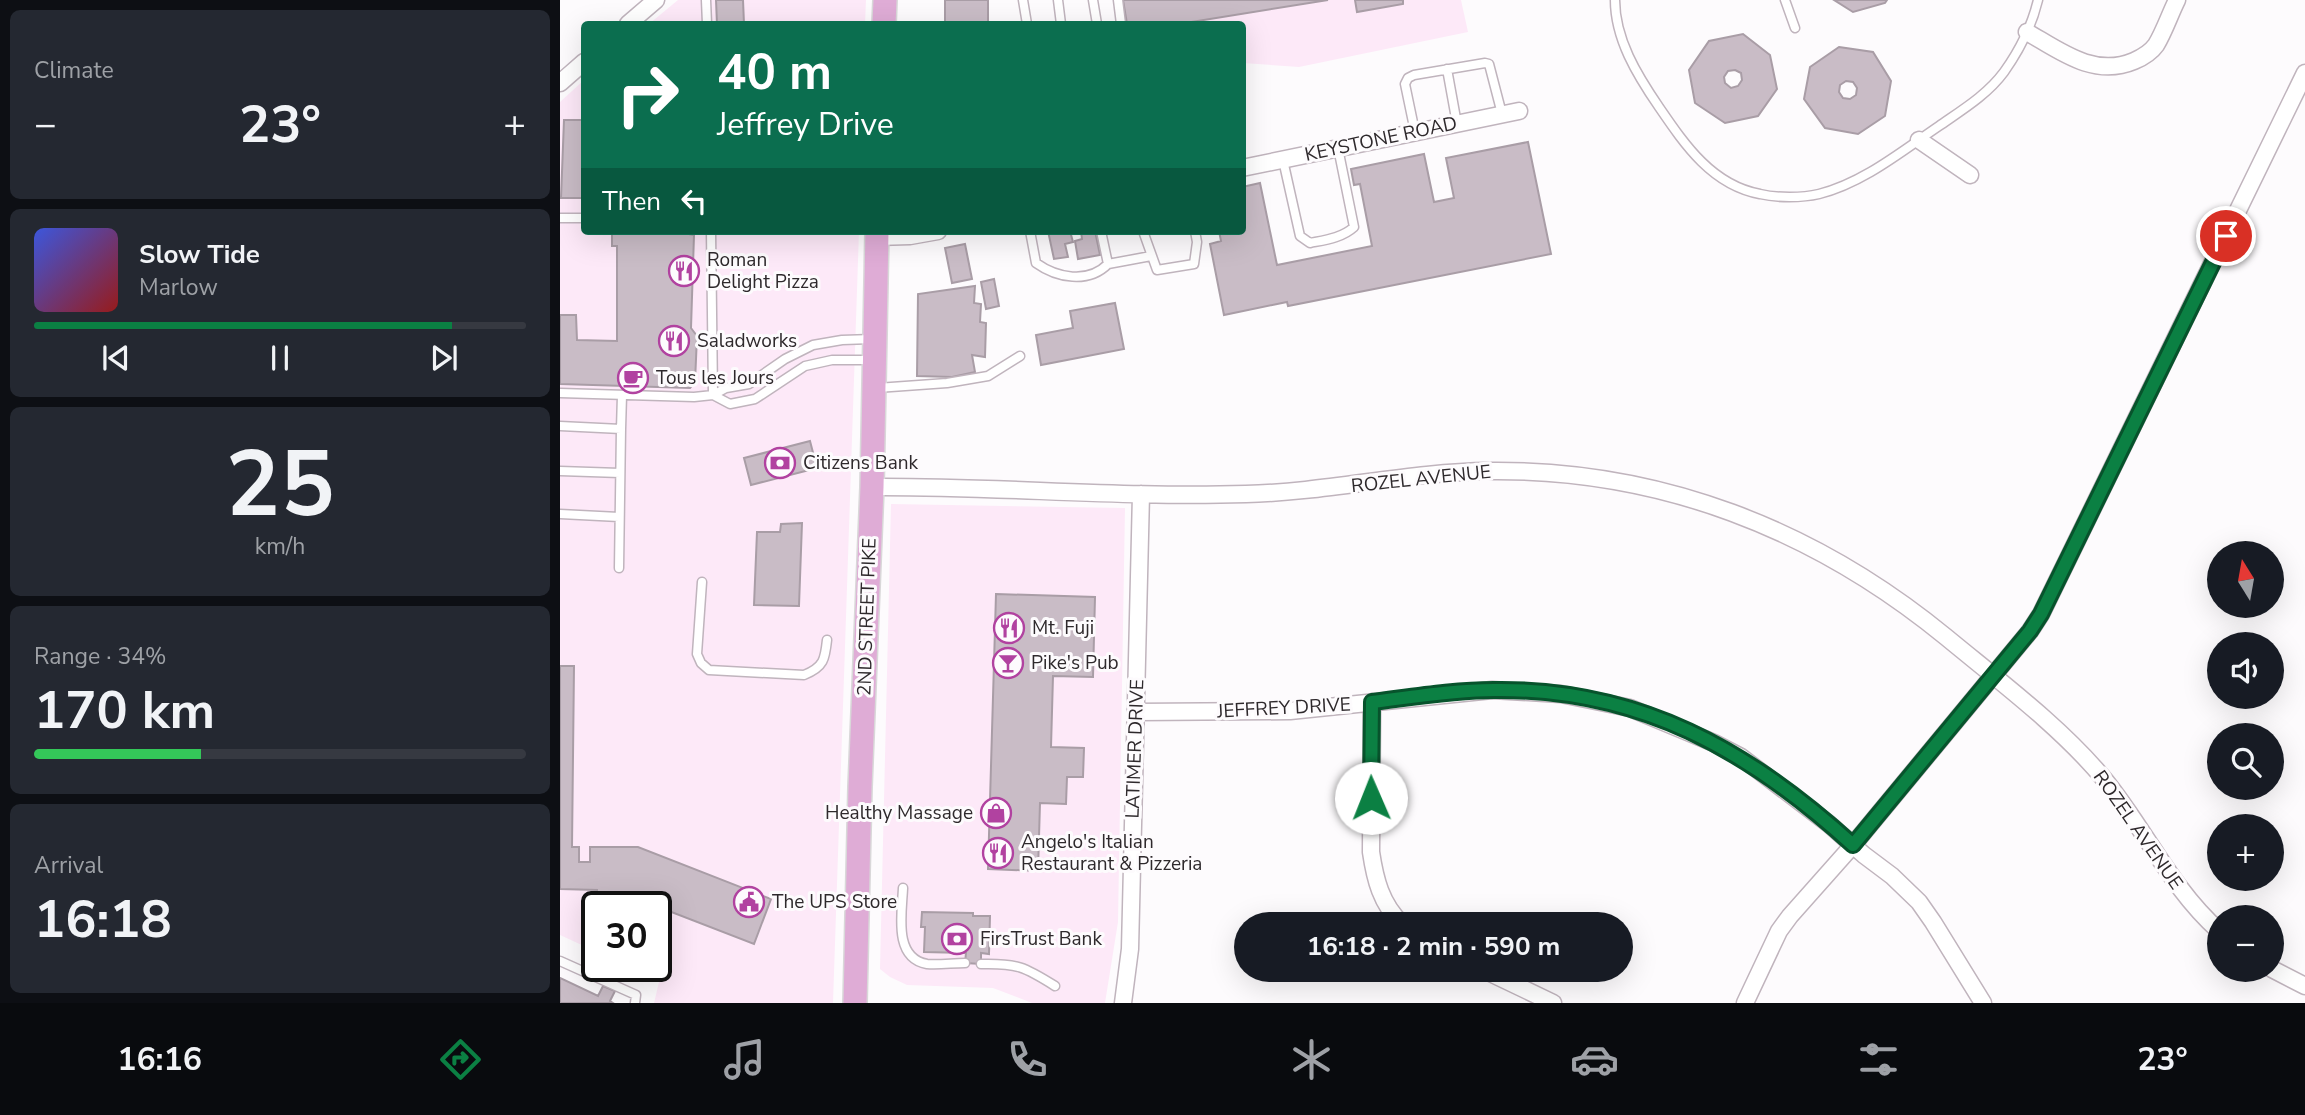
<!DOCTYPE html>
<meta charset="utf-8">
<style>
body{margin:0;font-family:"Nunito Sans",sans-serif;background:#242831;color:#f1f3f6;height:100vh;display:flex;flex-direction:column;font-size:26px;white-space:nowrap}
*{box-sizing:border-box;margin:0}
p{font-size:23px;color:#9ea1a6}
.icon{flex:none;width:38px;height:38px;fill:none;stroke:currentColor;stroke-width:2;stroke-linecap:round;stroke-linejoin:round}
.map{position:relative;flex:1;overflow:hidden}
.sheet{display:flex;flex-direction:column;gap:10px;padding:10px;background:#0d0f14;width:560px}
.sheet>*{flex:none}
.top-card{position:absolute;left:21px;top:21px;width:665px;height:214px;border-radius:7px;box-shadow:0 7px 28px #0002;background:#0b6e4f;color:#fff;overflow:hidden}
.needle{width:46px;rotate:349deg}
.buttons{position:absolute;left:1647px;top:541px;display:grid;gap:14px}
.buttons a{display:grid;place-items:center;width:77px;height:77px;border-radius:50%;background:#171b24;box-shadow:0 7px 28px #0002;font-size:35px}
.speed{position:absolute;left:21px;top:891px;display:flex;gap:14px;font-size:35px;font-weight:700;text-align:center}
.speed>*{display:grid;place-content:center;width:91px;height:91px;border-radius:50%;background:#171b24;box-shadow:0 7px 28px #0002;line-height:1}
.speed .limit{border:4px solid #111;border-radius:10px;background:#fff;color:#111}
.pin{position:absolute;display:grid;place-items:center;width:60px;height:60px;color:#fff;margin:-30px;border:4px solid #fff;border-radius:50%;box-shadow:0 2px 7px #0007}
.me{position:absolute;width:77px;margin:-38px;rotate:359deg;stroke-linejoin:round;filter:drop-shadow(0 0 5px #0008)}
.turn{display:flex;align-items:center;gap:24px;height:147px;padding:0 21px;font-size:32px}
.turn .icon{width:91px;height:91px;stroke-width:2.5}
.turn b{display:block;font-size:49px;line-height:60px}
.then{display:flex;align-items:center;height:66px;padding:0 21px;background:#0003;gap:14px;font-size:26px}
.big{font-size:52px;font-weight:700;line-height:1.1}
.sheet .widget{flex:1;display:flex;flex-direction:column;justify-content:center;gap:10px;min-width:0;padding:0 24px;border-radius:10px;background:#242831}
.sheet .dial{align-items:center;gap:0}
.dial b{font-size:91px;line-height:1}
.song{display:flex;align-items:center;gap:21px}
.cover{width:84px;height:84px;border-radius:10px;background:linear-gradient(135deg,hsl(230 70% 55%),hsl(0 70% 35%))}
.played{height:7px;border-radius:4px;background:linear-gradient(90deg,#0b8043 85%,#363941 85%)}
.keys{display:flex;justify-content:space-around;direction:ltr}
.heat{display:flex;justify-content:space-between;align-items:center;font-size:38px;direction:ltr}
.charge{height:10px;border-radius:5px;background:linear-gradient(90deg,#34c759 34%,#363941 0)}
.trip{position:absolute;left:674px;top:912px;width:399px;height:70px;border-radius:35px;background:#171b24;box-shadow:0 7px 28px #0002;font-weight:700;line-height:70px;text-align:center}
.tab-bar{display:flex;height:112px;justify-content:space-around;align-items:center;background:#090b0e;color:#9ea1a6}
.tab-bar .icon{width:49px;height:49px}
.tab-bar .on{color:#0b8043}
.tab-bar b{font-size:32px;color:#f1f3f6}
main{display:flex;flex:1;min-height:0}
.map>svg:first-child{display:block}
</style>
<main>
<section class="sheet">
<div class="widget"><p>Climate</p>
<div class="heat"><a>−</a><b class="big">23°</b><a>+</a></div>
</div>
<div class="widget">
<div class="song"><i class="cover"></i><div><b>Slow Tide</b><p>Marlow</p></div></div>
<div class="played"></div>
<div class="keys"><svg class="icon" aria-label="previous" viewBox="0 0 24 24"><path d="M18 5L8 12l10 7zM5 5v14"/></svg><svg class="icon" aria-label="pause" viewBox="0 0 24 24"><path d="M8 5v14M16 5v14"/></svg><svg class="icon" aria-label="next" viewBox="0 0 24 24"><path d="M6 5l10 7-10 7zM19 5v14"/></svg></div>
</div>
<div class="widget dial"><b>25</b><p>km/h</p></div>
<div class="widget"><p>Range · 34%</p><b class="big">170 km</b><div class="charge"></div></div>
<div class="widget"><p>Arrival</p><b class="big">16:18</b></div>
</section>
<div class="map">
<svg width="1745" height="1003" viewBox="0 0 1745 1003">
<rect width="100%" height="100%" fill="#fdfbfd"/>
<!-- built -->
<path fill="#fde9f8" d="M118 0H306L305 24H89Z
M562 0H901L908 32 739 67 683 63 682 24H565Z
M24 80V231H299L273 1003H94L99 982 65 966H96V906H37V952L0 935V102Z
M331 504 565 508 558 922 545 1003H472L433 988 347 985 330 977 320 969Z"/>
<!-- building -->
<path fill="#c9bcc6" stroke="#a99da6" stroke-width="2" fill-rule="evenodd" d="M156 0H183L184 24H157Z
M385 0H428V24H385Z
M563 0H768L619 24H567Z
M795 0H843V4L797 12Z
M1274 0H1327L1325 3 1293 12Z
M1183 34 1210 55 1217 89 1198 116 1165 123 1135 103 1129 70 1149 41ZM1175 70 1181 73 1182 80 1178 86 1171 88 1165 83 1164 77 1168 71Z
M1279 47 1313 52 1331 81 1325 116 1298 134 1265 128 1244 99 1250 67ZM1286 81 1293 82 1297 88 1296 95 1290 99 1283 98 1279 92 1280 85Z
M4 120H24V198H1Z
M968 142 991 254 728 306 727 302 664 315 650 244 661 241 659 231H682V187L700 183 717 265 812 246 800 184 794 185 791 169 864 154 874 202 894 198 886 158Z
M52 231H128V234L134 235 131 328 137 336 135 382 130 388 0 384V315H16L17 340 57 341V246H52Z
M488 231H510L513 242 505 244 508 257 494 259Z
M521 231H535L540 255 518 259 515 241 522 239Z
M405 244 412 279 392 283 385 248Z
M434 279 439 306 426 309 421 282Z
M415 286 414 303 421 304 420 322 426 323 425 357 412 355 415 372 392 377 357 376 358 294Z
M555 303 564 349 481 365 476 335 513 328 510 311Z
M250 441 257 468 191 485 184 458Z
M242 523 239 606 194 605 197 532H220L221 524Z
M436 594 535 597 533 677 493 676 491 747 524 748 523 777H507L506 804 480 803 478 871 428 869Z
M0 666H14L12 847H19V862H30V847H78L211 899 194 944 96 906 37 905V890L0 889Z
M362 912 413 913V916H430L429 954 421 953V964L405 963 406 953 364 952 365 927H361Z
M0 978 38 996 43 986 55 991 50 1001 53 1003H0Z"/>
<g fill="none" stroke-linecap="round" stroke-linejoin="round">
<!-- service casing -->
<g stroke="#c0b4bd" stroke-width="11">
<path id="service" d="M146 0 147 24
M463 0 467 24
M498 0 501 24
M533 0 537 24
M558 0 561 24
M1055 0C1055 39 1077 75 1099 107 1125 145 1152 185 1200 194 1217 198 1242 198 1259 194 1303 183 1342 151 1379 126 1402 110 1427 95 1444 72 1459 51 1472 25 1478 0
M1225 0 1235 28
M887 69 897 124
M855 132 845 84 848 78 854 75 925 63 929 64 942 114
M723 160 740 236 750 243C765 240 782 238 794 227L778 148
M0 218H24
M151 231 153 395
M470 231 476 263C497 278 528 284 548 264L541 231
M583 231 597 270 634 264 637 242 635 231
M548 264 591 256
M317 388 387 383 428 376 460 356
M0 393 134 397 153 395 166 388 189 384 225 359 253 345 282 340 312 339
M153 395 170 404 195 399 245 366 272 360H311
M0 426 61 429 59 568
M61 429 62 395
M0 471 60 473
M0 514 59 517
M142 582 137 654 141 663 149 670 244 675C264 667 265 659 267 640
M343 888C342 913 333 958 367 964 379 965 393 963 405 963
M0 961 76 995 75 1003
M421 964C457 963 465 967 495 986"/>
</g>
<!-- minor casing -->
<g stroke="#c0b4bd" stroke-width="19">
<path id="minor" d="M68 24 96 0
M1467 32C1500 51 1534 78 1574 61 1581 58 1591 52 1596 45 1604 32 1610 14 1617 0
M0 83 24 62
M1359 140 1410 175
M682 168 959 111
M316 237 350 236 378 231
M312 487C437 486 561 498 686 494 768 492 848 472 929 471 1100 469 1254 529 1386 637 1438 680 1501 727 1544 779 1585 829 1610 887 1659 931
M812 702 811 852C815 879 821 904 842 924
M576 712 730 711 932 690 1001 694 1070 708 1154 743 1181 757 1269 824 1304 855 1332 876 1359 902 1373 922 1423 1003
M1712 969 1745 986
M924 970 993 1003
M563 1003 570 949 581 494
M1185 1003 1219 931 1230 916 1293 845 1470 631 1481 614 1745 73"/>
</g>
<!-- primary casing -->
<g stroke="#d9d8d9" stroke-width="26">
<path id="primary" d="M324 24 325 0
M295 1003 300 787 312 487 317 231"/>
</g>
<!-- service -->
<use href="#service" stroke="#fff" stroke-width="8"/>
<!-- minor -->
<use href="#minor" stroke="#fff" stroke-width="16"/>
<!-- primary -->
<use href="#primary" stroke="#dfacd6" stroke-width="23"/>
</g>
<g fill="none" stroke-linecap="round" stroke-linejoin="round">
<!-- route casing -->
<g stroke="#07532c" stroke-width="18">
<path id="route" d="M811 798 812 702C852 697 894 690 934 690 1079 688 1189 750 1293 845L1470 631 1481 614 1666 236"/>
</g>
<!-- route -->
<use href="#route" stroke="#0b8043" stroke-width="12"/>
</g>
<!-- icons -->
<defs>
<g id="restaurant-ring" transform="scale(1.575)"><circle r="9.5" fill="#fdfbfd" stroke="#b142a0" stroke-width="1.5"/><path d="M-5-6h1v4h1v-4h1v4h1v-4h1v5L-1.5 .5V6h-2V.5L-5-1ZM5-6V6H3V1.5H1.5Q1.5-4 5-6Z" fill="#b142a0"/></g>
<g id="cafe-ring" transform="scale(1.575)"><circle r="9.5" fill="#fdfbfd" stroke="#b142a0" stroke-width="1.5"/><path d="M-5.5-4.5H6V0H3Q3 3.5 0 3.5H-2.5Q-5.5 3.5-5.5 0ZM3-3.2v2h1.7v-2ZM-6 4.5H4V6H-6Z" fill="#b142a0"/></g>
<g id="bank-ring" transform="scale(1.575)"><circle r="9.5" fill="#fdfbfd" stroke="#b142a0" stroke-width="1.5"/><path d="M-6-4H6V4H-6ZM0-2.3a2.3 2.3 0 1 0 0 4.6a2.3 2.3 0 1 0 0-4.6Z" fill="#b142a0"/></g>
<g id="bar-ring" transform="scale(1.575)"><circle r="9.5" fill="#fdfbfd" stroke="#b142a0" stroke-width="1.5"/><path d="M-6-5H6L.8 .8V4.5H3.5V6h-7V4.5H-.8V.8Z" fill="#b142a0"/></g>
<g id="shop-ring" transform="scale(1.575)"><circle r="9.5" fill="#fdfbfd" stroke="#b142a0" stroke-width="1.5"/><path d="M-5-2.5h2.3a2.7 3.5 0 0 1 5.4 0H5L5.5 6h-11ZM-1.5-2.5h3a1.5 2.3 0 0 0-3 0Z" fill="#b142a0"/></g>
<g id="civic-ring" transform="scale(1.575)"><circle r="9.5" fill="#fdfbfd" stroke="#b142a0" stroke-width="1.5"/><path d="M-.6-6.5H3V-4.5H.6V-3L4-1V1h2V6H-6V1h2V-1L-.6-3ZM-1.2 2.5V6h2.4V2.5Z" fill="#b142a0"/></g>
</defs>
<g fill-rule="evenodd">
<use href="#restaurant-ring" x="124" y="271"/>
<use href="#restaurant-ring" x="114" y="341"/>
<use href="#cafe-ring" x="73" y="378"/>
<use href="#bank-ring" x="220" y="463"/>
<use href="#restaurant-ring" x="449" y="628"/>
<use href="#bar-ring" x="448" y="663"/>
<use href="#shop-ring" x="436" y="813"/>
<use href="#restaurant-ring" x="438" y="853"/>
<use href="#civic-ring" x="189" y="902"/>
<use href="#bank-ring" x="397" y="939"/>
</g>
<g text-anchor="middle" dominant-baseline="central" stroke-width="6" stroke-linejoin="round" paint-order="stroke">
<!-- street labels -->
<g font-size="19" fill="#2e292c" stroke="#fdfbfd">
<text transform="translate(821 139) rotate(-12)">KEYSTONE ROAD</text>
<text transform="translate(861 479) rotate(-6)">ROZEL AVENUE</text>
<text transform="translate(307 617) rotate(-88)">2ND STREET PIKE</text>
<text transform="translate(724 708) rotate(-3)">JEFFREY DRIVE</text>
<text transform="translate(575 749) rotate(-88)">LATIMER DRIVE</text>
<text transform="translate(1578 830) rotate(55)">ROZEL AVENUE</text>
</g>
<!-- poi labels -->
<g font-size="19" fill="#2e292c" stroke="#fdfbfd" text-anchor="start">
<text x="147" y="260">Roman<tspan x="147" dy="22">Delight Pizza</tspan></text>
<text x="137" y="341">Saladworks</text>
<text x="96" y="378">Tous les Jours</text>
<text x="243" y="463">Citizens Bank</text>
<text x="472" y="628">Mt. Fuji</text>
<text x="471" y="663">Pike's Pub</text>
<text x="413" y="813" text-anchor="end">Healthy Massage</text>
<text x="461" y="842">Angelo's Italian<tspan x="461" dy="22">Restaurant &amp; Pizzeria</tspan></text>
<text x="212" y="902">The UPS Store</text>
<text x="420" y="939">FirsTrust Bank</text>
</g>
</g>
</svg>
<div class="buttons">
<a><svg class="needle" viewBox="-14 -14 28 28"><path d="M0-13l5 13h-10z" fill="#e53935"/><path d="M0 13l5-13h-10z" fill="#9ea1a6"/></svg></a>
<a><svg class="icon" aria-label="sound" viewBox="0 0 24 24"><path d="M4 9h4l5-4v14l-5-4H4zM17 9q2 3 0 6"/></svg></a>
<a><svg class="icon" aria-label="search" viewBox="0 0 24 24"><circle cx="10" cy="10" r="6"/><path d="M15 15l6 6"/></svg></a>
<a>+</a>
<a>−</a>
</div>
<div class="speed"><div class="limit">30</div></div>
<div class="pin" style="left:1666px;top:236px;background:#d93025"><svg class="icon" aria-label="arrive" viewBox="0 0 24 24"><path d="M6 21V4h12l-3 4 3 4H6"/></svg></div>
<svg class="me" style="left:811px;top:798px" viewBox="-20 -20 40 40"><circle r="19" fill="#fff"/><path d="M0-13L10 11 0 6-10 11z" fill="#0b8043"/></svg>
<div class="trip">16:18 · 2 min · 590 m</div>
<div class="top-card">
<div class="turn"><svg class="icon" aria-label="right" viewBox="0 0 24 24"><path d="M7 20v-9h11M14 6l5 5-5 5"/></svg><div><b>40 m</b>Jeffrey Drive</div></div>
<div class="then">Then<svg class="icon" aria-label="left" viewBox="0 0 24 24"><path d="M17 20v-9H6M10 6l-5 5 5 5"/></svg></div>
</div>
</div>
</main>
<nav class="tab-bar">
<b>16:16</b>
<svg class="icon on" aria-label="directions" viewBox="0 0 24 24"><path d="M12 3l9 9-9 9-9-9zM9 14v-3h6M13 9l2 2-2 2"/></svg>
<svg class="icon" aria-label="music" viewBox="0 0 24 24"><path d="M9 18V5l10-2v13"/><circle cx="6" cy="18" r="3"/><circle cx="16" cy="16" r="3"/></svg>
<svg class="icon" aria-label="phone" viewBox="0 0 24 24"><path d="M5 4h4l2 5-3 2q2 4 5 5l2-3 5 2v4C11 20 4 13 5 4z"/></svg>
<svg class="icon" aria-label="climate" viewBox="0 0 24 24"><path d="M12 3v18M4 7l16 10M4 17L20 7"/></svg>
<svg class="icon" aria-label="car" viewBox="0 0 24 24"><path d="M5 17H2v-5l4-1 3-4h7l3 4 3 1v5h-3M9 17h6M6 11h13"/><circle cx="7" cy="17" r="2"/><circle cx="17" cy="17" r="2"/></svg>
<svg class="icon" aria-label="filters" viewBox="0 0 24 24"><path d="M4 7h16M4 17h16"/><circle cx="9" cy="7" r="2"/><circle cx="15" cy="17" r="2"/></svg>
<b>23°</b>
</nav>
